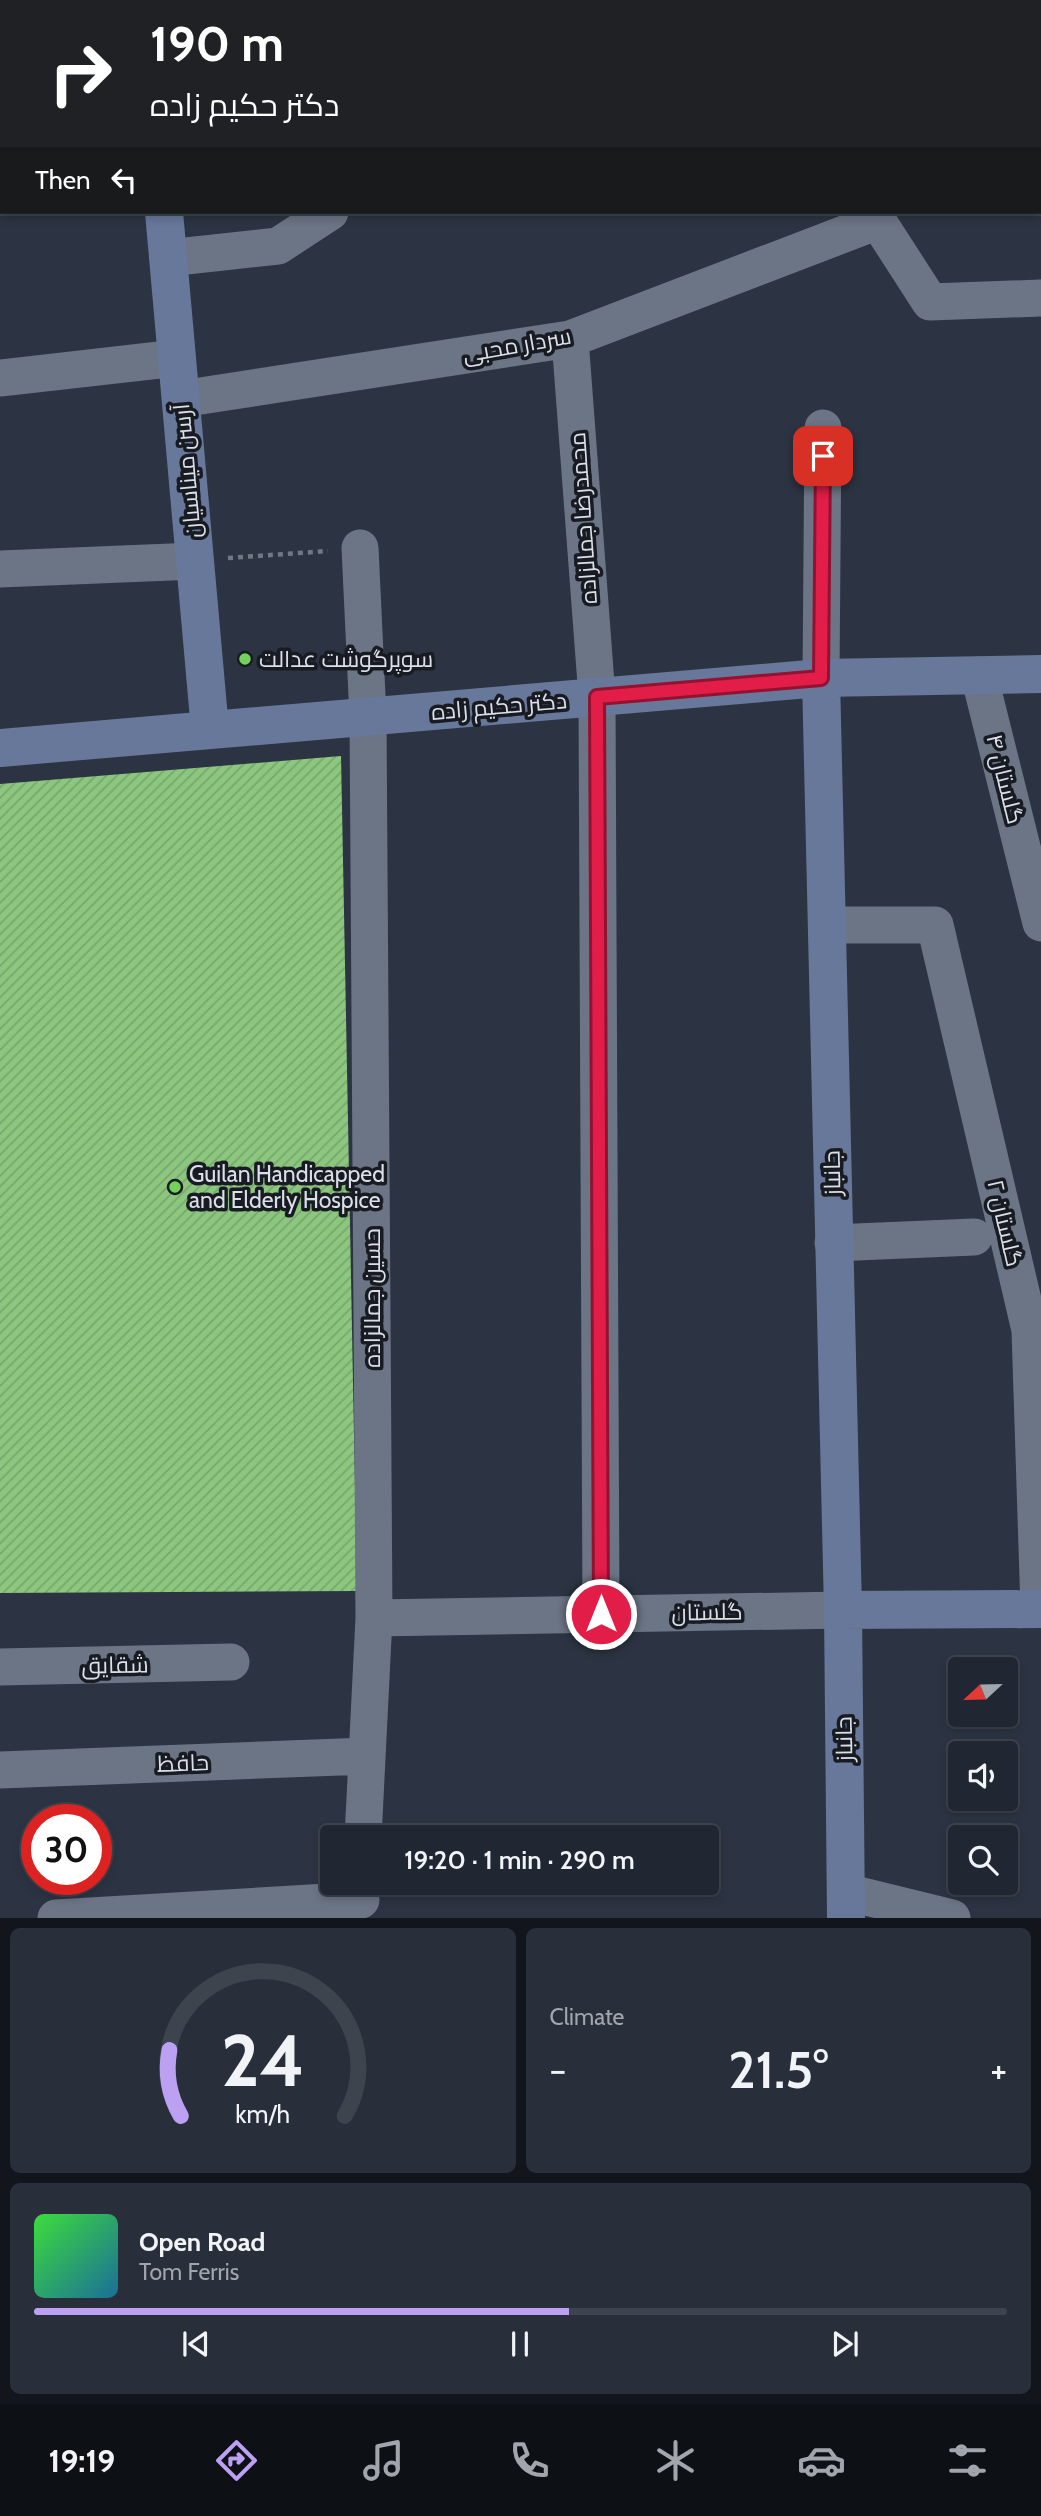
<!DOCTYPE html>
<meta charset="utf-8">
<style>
body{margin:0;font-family:Cabin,Cairo,sans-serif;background:#292f3a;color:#f1f3f6;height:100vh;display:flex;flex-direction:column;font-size:26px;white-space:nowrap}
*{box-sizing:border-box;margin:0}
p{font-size:23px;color:#a2a5ac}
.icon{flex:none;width:38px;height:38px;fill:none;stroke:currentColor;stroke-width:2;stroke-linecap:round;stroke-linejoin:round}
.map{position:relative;height:1918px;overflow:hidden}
.side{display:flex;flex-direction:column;gap:10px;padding:10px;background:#12151c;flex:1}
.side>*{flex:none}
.guide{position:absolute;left:0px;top:0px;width:1041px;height:214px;box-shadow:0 4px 10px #0003,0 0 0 2px #3e444d;background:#202124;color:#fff;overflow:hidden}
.needle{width:46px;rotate:248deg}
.tools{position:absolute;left:948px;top:1657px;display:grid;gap:14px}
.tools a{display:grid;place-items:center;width:70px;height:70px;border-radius:7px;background:#212732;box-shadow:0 4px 10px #0003,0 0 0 2px #3e444d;font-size:35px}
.speed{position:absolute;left:21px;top:1804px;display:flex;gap:14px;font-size:35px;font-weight:700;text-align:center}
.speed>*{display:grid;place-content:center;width:91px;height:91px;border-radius:50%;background:#212732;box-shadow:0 4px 10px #0003,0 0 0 2px #3e444d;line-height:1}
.speed .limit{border:10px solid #d22;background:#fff;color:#111}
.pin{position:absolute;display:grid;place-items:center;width:60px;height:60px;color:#fff;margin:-30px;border-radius:14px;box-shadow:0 4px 10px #0006}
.me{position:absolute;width:77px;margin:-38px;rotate:0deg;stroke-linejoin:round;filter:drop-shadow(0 0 5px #0008)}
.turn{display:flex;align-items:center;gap:24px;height:147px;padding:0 35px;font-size:32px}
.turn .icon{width:91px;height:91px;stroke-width:2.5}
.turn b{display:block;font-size:49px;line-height:60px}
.then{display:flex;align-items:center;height:66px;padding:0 35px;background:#0003;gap:14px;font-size:26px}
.big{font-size:52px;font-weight:600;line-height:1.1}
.side .tile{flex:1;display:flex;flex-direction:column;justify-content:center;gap:10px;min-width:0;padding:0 24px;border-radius:10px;background:#292f3a}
.side .dial{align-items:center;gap:0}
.dial svg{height:182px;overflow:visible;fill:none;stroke:#3e444d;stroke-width:7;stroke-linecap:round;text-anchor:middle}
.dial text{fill:#f1f3f6;stroke:none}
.song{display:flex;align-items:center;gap:21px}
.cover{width:84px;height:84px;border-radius:10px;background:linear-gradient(135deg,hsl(120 70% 55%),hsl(200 70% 35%))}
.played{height:7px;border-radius:4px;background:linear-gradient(90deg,#bca0f2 55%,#3e444d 55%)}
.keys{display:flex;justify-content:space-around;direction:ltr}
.heat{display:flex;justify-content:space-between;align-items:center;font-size:38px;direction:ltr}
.side .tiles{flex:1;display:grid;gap:10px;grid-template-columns:1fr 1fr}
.tile:last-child{grid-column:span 2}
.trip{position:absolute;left:320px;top:1825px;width:399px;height:70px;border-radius:7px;background:#212732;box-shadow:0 4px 10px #0003,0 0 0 2px #3e444d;font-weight:600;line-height:70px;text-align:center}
.menu{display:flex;height:112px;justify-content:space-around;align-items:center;background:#0d1014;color:#a2a5ac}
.menu .icon{width:49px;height:49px}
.menu .on{color:#bca0f2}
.menu b{font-size:32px;color:#f1f3f6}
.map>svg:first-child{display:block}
</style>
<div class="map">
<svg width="1041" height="1918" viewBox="0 0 1041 1918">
<defs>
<pattern id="building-hatch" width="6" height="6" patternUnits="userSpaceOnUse" patternTransform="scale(1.75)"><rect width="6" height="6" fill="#8cc77e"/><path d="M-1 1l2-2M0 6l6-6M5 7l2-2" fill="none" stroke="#79a670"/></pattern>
</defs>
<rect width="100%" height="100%" fill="#2c3443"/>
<!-- building -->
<path fill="url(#building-hatch)" d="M341 756 357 1591 0 1593V784Z"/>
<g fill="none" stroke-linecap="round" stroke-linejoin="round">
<!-- path -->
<path stroke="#717885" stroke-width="4.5" stroke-dasharray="5 5" stroke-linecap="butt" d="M228 558 328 551"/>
<!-- street -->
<path stroke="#6c7586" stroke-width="37" d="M525 0 530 2
M360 2V0
M478 2 479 0
M825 2V0
M951 2V0
M1040 143 1041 144
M872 212 930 302 1041 298
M168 258 278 246 330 212
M570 339 597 697 601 1614
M0 378 177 358
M181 399 570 339 878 221
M360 548 368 717 374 1618 363 1838
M0 569 195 561
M979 675 1041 923
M821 678 823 428
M827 925H935L1030 1330 1039 1609
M833 1243 974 1237
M374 1618 843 1610
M0 1667 231 1662
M0 1770 367 1756
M846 1892 952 1918
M56 1918 361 1900"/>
<!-- secondary -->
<path stroke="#67789b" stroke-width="38" d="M145 0V2
M164 212 210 730
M821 678 843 1610 846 1918
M0 748 821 678 1041 674
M843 1610 1041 1609"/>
</g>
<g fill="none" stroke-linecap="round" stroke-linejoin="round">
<!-- route casing -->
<g stroke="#92132f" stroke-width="18">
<path id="route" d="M601 1614 597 697 821 678 823 456"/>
</g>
<!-- route -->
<use href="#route" stroke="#e11d48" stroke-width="12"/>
</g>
<!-- markers -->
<g fill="#73d25c" stroke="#181c22" stroke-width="2.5">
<circle cx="245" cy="659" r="7"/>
<circle cx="175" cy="1187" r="7"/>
</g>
<g text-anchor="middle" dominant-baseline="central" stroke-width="7" stroke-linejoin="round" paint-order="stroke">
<!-- street labels -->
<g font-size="23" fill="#dadfe8" stroke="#181c22">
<text transform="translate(517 345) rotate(-10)">سردار محبی</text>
<text transform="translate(187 471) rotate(-95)">آرسن میناسیان</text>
<text transform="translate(583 518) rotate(-94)">محمدرضا جمالزاده</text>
<text transform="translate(499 706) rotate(-5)">دکتر حکیم زاده</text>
<text transform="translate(1005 779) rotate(76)">گلستان ۴</text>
<text transform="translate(832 1173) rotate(-91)">جانباز</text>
<text transform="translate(1005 1223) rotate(77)">گلستان ۲</text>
<text transform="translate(372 1298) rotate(-90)">حسین جمالزاده</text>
<text transform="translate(707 1612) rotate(-1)">گلستان</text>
<text transform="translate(115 1665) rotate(-1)">شقایق</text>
<text transform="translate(844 1739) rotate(-91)">جانباز</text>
<text transform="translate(183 1763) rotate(-2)">حافظ</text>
</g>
<!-- poi labels -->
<g font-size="23" fill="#dadfe8" stroke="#181c22" text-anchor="start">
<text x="259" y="659">سوپرگوشت عدالت</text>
<text x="189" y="1174">Guilan Handicapped<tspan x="189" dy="26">and Elderly Hospice</tspan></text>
</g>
</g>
</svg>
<div class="tools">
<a><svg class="needle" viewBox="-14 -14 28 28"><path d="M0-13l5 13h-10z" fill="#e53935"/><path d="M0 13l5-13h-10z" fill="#a2a5ac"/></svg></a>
<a><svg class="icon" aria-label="sound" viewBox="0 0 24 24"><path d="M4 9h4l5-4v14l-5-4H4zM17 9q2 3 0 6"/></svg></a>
<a><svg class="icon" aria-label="search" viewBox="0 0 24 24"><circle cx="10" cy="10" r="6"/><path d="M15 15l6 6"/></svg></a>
</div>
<div class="speed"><div class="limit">30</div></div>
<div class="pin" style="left:823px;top:456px;background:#d93025"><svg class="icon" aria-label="arrive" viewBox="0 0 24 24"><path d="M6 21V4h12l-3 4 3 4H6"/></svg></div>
<svg class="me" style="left:601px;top:1614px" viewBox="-20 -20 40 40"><circle r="17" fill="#e11d48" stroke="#fff" stroke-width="3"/><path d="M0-11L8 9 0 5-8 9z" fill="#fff"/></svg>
<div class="trip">19:20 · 1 min · 290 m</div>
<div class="guide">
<div class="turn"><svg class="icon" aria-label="right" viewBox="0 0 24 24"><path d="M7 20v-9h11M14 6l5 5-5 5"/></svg><div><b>190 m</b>دکتر حکیم زاده</div></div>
<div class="then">Then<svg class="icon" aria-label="left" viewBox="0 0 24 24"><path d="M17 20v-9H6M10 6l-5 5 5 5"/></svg></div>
</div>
</div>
<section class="side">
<div class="tiles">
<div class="tile dial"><svg viewBox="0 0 100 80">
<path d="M14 69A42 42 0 1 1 86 69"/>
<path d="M14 69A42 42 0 0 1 9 40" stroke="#bca0f2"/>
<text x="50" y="56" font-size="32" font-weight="700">24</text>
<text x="50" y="72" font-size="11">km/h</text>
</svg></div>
<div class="tile"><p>Climate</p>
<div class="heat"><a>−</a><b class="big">21.5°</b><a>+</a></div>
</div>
<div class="tile">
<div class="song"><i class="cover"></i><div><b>Open Road</b><p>Tom Ferris</p></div></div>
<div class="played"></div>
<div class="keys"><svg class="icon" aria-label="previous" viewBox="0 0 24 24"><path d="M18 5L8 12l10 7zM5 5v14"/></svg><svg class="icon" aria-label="pause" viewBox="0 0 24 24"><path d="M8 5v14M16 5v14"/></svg><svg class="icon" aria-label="next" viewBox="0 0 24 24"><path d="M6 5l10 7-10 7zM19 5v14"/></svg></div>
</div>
</div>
</section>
<nav class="menu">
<b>19:19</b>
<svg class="icon on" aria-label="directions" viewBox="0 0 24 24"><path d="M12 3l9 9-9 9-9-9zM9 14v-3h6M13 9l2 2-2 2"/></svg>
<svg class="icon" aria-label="music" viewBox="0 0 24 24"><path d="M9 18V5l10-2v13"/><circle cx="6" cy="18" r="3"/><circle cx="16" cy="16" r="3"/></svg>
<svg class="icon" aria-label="phone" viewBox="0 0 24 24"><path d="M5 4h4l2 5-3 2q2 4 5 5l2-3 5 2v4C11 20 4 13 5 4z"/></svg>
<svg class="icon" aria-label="climate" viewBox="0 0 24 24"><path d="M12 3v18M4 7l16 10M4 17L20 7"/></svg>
<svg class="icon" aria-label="car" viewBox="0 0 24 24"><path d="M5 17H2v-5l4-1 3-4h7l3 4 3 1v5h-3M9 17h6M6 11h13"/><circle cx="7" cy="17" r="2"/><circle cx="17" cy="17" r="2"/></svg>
<svg class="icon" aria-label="filters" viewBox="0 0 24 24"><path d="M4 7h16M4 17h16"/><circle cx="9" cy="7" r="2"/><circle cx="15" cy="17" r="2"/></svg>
</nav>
